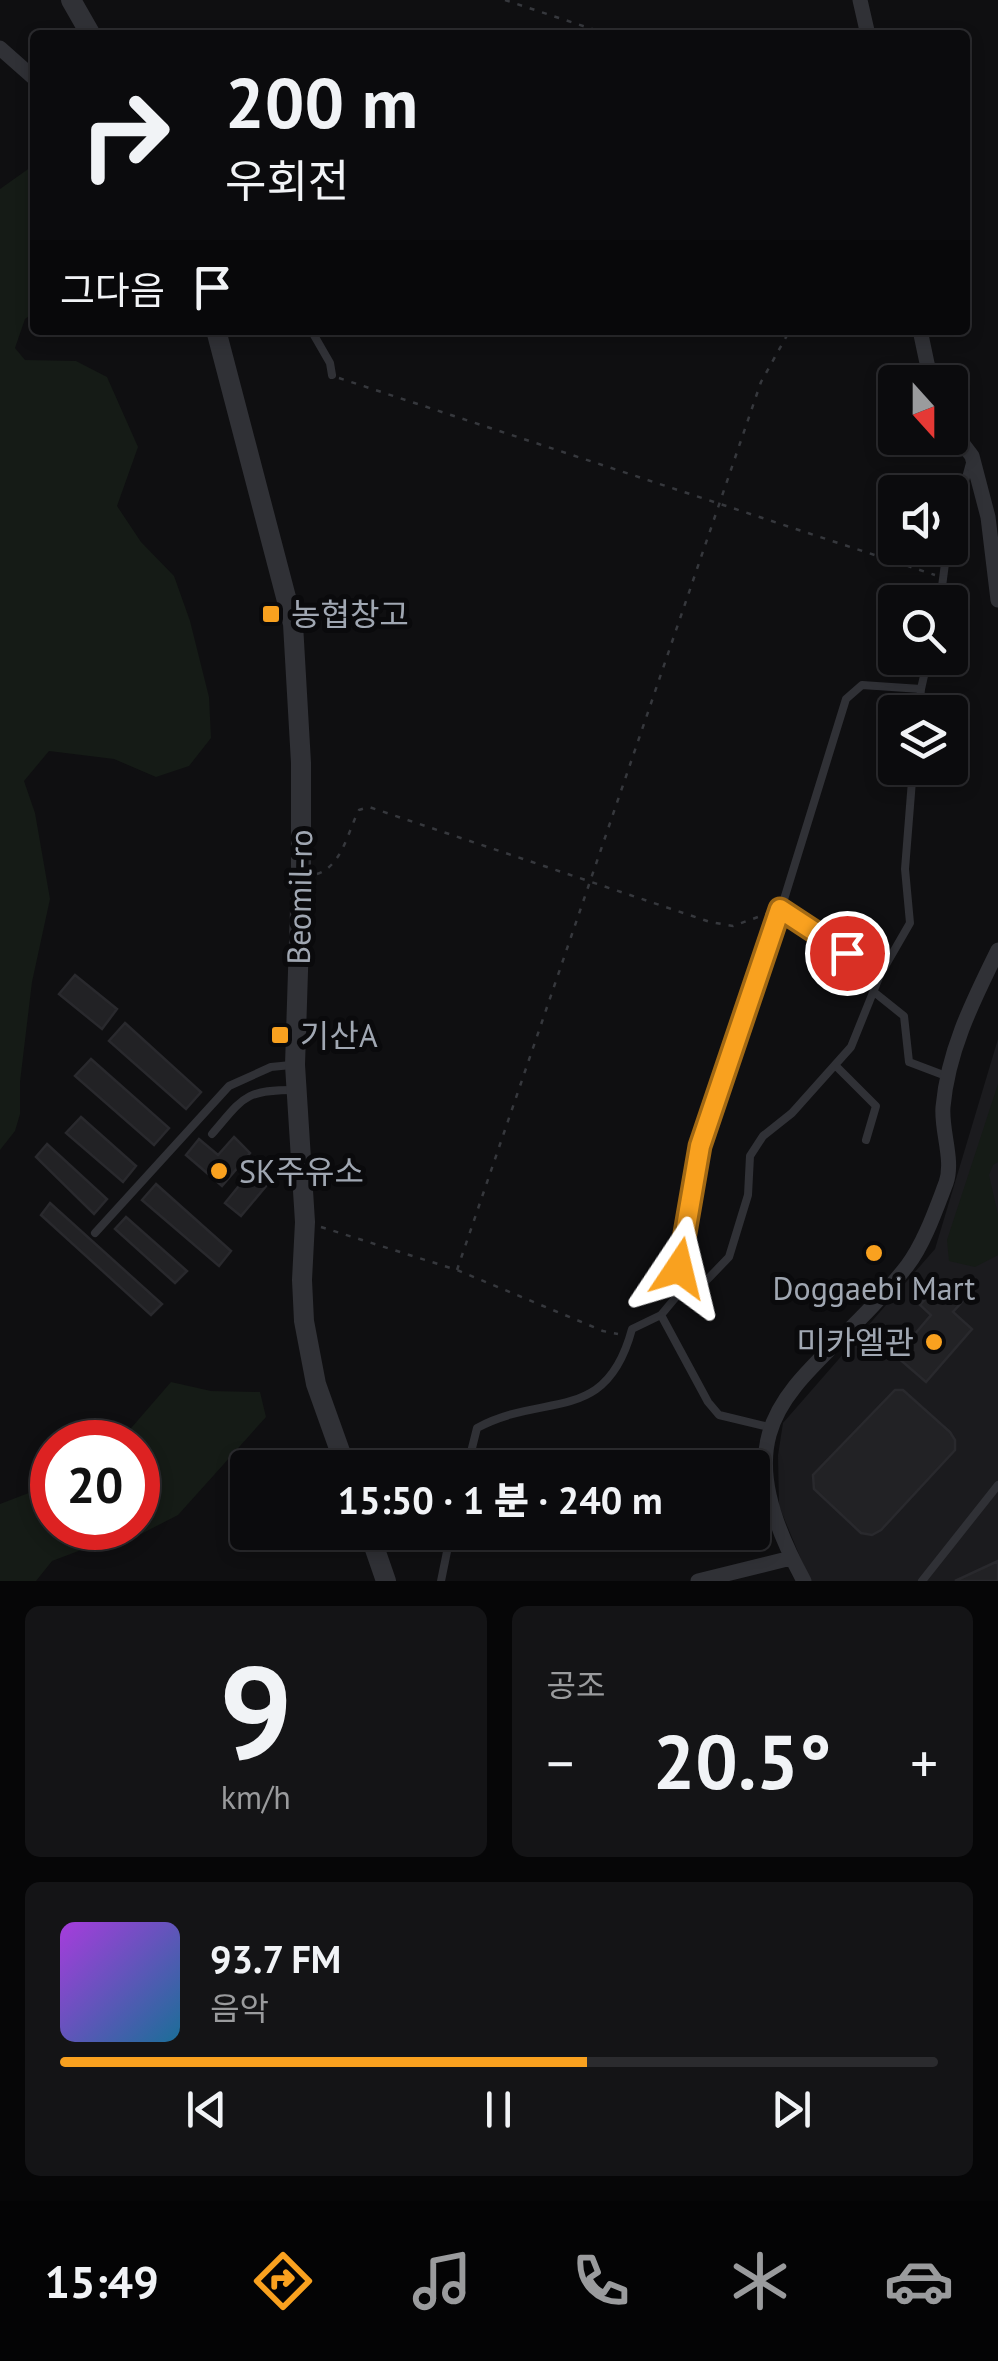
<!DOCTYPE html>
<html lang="ko">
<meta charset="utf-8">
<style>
body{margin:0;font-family:"PT Sans","Noto Sans KR",sans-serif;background:#141416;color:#f1f3f6;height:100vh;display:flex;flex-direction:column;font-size:38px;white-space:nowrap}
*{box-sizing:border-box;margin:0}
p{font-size:32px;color:#9a9b9d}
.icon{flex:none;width:55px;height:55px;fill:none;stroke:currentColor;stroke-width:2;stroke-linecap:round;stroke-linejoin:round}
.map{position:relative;height:1581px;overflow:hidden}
.details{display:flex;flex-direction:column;gap:25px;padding:25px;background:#060607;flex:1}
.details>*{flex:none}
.banner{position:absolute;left:30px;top:30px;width:940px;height:305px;border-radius:10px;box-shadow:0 5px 15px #0003,0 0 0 2px #2b2b2e;background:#0b0b0d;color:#f1f3f6;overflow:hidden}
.needle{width:65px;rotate:159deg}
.tools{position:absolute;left:878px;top:365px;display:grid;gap:20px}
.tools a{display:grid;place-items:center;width:90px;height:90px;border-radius:10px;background:#0b0b0d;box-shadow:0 5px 15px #0003,0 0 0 2px #2b2b2e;font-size:50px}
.speed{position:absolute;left:30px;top:1420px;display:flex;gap:20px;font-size:50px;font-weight:700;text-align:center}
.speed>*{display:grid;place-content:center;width:130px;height:130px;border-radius:50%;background:#0b0b0d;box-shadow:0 5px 15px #0003,0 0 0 2px #2b2b2e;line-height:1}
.speed .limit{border:15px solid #d22;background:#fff;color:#111}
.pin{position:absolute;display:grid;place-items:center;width:85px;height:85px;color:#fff;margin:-42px;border:5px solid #fff;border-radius:50%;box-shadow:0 2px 10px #0007}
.me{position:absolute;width:110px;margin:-55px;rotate:10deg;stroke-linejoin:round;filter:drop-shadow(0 0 8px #0008)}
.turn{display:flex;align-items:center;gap:35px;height:210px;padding:0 30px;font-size:45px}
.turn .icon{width:130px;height:130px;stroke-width:2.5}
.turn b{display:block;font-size:70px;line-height:85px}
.then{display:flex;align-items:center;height:95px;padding:0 30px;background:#0003;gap:20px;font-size:38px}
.big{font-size:75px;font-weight:800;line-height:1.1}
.details .widget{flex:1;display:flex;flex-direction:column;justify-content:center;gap:15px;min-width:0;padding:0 35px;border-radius:15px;background:#141416}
.details .dial{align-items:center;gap:0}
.dial b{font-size:130px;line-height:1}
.song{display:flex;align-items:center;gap:30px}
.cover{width:120px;height:120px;border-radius:15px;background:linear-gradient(135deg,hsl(280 70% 55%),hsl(200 70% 35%))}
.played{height:10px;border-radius:5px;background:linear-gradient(90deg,#f9a11f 60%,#2b2b2e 60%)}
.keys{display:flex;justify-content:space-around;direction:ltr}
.heat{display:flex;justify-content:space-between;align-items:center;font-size:55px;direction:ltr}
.details .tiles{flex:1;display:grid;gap:25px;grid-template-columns:1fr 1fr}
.widget:last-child{grid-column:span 2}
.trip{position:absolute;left:230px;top:1450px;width:540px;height:100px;border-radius:10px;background:#0b0b0d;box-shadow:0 5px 15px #0003,0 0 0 2px #2b2b2e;font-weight:800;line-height:100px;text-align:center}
.tabs{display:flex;height:160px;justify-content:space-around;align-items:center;background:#040405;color:#9a9b9d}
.tabs .icon{width:70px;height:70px}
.tabs .on{color:#f9a11f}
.tabs b{font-size:45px;color:#f1f3f6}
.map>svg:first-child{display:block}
</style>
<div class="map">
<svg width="998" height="1581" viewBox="0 0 998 1581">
<rect width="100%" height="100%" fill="#0f0f11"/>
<!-- built -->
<path fill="#1b1b1e" d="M998 1039V1581H810L779 1506 778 1455 783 1423 935 1249Z"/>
<!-- green -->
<path fill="#151b16" d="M31 167 35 168V312L25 319 15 348 25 360 76 361 107 377 138 447 117 506 141 542 174 576 190 621 209 697 211 738 189 766 156 777 114 759 49 751 24 781 35 813 50 899 32 982 20 1082V1114L15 1131 0 1150V189Z
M998 1084V1162L993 1165 989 1175 998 1215V1255L975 1267 949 1261 947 1240Z
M171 1382 211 1391 260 1392 266 1417 178 1515 139 1535 97 1544 52 1561 36 1581H0V1504L52 1484V1528H138V1442H119Z"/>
<!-- building -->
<path fill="#222225" stroke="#29292d" stroke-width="2.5" d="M75 975 117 1009 102 1029 59 994Z
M125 1023 201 1092 186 1109 109 1041Z
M91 1059 169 1128 154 1145 75 1076Z
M81 1117 136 1166 123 1182 66 1133Z
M234 1137 250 1153 222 1186 186 1155 199 1139 218 1155Z
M47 1144 107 1199 94 1214 36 1157Z
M251 1171 267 1185 241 1216 225 1203Z
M156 1184 231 1251 219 1266 142 1200Z
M50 1203 162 1304 151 1315 41 1215Z
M126 1217 187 1271 175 1283 115 1229Z
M939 1283 962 1302 953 1312 972 1329 926 1382 896 1356 931 1315 920 1305Z
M895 1390H903L950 1432 955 1440V1450L881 1530 872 1535 861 1533 814 1489 813 1475Z
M998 1561V1581H955Z"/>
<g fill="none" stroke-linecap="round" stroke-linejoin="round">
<!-- path -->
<path stroke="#36383d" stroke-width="2.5" stroke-dasharray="5 8" stroke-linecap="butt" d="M505 0 610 35
M339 378 935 575
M317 874C342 866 348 831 359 810L369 807 710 922 733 926 769 913
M321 1227 457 1270 603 1331 618 1334
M457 1270 761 382 790 330"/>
<!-- service -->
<path stroke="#303136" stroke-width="8" d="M311 330 330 363 332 375
M950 536 970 463
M940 602 947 548
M919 712 921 689
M781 909 880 975
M874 992 904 1016 909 1062 946 1076
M835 1065 876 1106 866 1140
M212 1134C244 1097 244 1090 295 1090
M95 1233 229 1086 271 1067 291 1065
M681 1291 703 1284 729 1257 748 1195 750 1156 763 1136 792 1113 851 1047 880 975 910 923 905 869 913 768
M661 1315 708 1402 719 1415 769 1427
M467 1468 477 1428C546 1391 606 1426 632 1329L661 1315 681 1291 679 1268 700 1146 781 909 846 699 862 685 921 689 928 658
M441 1581 451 1532
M922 1581 998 1485"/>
<!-- minor -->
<path stroke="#303136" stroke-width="15" d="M860 0 868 35
M0 48 35 79
M920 330 931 382
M950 427 972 456 988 517 998 600
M698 1581 791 1558
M804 1581C707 1403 812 1388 907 1266 924 1244 936 1209 946 1183 954 1160 941 1131 943 1107 948 1050 973 1001 998 950"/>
<!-- tertiary -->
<path stroke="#303136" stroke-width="20" d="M71 0 91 35
M216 330 293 624 301 763V878L295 1065 305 1222 302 1280 304 1321 316 1384 346 1468
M369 1532 386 1581"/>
</g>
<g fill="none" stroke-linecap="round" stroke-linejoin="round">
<!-- route casing -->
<g stroke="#a26914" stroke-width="25">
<path id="route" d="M679 1268 700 1146 780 909 847 953"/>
</g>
<!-- route -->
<use href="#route" stroke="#f9a11f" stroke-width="18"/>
</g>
<!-- markers -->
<g fill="#f9a11f" stroke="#0a0a0c" stroke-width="4">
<rect x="261" y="604" width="20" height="20" rx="5"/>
<rect x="270" y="1025" width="20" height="20" rx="5"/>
<circle cx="219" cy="1171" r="10"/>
<circle cx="874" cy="1253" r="10"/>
<circle cx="934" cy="1342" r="10"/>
</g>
<g text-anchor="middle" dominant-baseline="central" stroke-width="10" stroke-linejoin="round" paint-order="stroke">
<!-- poi labels -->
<g font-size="32" fill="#a0a7b2" stroke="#0a0a0c" text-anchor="start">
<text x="291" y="614">농협창고</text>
<text x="300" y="1035">기산A</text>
<text x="239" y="1171">SK주유소</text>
<text x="874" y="1288" text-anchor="middle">Doggaebi Mart</text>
<text x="914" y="1342" text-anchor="end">미카엘관</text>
</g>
<!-- street labels -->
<g font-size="32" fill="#a0a7b2" stroke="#0a0a0c">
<text transform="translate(299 897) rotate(-89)">Beomil-ro</text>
</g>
</g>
</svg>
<div class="tools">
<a><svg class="needle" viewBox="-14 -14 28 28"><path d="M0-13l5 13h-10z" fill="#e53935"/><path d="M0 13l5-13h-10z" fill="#9a9b9d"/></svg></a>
<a><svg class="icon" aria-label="sound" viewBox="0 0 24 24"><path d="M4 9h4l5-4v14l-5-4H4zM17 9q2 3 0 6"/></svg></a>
<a><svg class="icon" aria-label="search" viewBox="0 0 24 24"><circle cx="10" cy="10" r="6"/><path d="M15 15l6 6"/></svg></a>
<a><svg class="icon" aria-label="layers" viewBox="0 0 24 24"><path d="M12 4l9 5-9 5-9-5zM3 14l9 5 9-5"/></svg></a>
</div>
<div class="speed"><div class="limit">20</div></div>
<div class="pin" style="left:847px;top:953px;background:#d93025"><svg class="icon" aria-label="arrive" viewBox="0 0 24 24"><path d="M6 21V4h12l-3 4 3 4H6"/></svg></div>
<svg class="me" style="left:679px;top:1268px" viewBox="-20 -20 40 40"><path d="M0-17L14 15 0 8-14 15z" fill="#f9a11f" stroke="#fff" stroke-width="4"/></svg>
<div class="trip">15:50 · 1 분 · 240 m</div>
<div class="banner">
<div class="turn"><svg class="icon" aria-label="right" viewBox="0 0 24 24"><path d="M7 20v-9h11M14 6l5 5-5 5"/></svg><div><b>200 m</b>우회전</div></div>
<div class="then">그다음<svg class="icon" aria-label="arrive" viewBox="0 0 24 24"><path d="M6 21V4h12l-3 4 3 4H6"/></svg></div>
</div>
</div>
<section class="details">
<div class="tiles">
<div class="widget dial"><b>9</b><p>km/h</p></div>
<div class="widget"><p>공조</p>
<div class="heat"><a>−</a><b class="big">20.5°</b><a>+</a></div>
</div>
<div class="widget">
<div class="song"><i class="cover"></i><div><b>93.7 FM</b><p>음악</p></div></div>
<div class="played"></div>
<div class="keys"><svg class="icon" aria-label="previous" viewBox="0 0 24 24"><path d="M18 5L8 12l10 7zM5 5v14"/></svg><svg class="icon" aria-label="pause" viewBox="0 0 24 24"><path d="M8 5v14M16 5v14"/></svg><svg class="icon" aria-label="next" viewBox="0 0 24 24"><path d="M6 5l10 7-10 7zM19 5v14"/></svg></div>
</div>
</div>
</section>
<nav class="tabs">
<b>15:49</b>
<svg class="icon on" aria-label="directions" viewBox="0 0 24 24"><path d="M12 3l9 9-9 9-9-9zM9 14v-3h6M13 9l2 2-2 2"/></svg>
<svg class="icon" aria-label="music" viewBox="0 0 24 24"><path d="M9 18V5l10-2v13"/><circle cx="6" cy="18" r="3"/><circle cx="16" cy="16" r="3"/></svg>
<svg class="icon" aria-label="phone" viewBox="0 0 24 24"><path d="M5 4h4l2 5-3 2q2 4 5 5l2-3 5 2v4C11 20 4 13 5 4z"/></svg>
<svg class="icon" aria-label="climate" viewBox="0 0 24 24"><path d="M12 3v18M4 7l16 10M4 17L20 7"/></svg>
<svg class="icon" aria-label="car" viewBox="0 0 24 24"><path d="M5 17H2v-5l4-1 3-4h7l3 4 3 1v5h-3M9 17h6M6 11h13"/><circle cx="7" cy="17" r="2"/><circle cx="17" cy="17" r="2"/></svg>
</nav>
